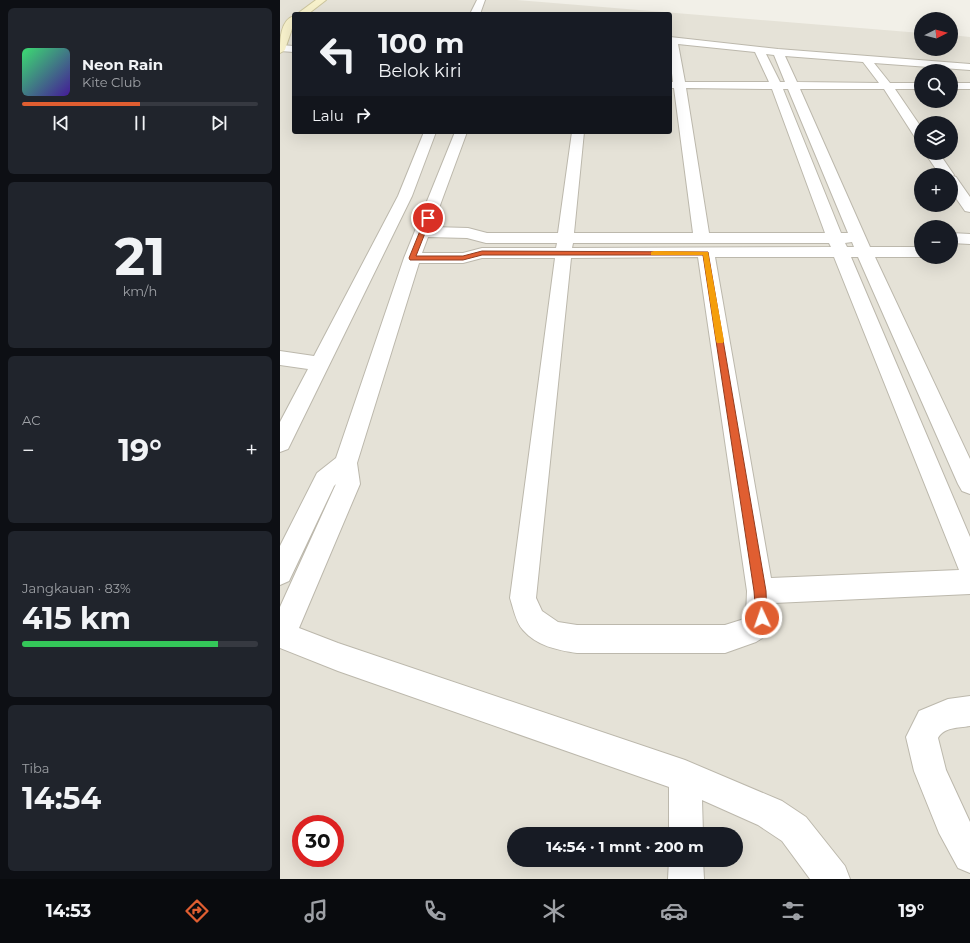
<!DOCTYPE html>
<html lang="id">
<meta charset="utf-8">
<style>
body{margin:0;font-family:Montserrat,sans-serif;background:#20242c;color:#f1f3f6;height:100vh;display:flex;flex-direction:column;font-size:15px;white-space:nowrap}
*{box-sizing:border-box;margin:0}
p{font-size:13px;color:#9ea1a6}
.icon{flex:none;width:22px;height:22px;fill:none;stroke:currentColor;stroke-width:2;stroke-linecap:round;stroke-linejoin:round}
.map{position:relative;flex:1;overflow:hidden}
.side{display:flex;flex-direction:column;gap:8px;padding:8px;background:#0d0f14;width:280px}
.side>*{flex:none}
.guide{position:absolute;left:12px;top:12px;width:380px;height:122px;border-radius:4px;box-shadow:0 4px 16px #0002;background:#171b24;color:#f1f3f6;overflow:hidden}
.needle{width:26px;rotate:84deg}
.tools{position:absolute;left:634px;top:12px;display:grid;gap:8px}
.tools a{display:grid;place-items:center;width:44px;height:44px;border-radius:50%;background:#171b24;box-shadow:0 4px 16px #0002;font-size:20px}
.speed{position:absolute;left:12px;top:815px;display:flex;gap:8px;font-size:20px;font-weight:700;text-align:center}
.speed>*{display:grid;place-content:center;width:52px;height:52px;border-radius:50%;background:#171b24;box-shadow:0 4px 16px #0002;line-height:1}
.speed .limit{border:6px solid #d22;background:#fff;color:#111}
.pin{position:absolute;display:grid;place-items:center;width:34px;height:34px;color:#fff;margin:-17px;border:2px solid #fff;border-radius:50%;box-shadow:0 1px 4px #0007}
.me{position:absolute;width:44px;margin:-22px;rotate:357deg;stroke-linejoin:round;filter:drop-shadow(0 0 3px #0008)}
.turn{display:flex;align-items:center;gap:14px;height:84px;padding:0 20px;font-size:18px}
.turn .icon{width:52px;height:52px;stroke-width:2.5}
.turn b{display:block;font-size:28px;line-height:34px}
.then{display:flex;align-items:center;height:38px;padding:0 20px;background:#0003;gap:8px;font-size:15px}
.big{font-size:30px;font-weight:700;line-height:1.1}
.side .widget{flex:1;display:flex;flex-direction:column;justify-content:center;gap:6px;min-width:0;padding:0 14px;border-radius:6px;background:#20242c}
.side .dial{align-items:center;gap:0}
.dial b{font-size:52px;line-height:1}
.song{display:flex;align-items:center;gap:12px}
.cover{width:48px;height:48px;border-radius:6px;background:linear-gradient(135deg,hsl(140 70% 55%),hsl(260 70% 35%))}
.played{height:4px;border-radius:2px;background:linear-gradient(90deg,#e05e31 50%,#363941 50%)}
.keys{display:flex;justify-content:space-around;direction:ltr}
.heat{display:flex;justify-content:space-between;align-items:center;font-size:22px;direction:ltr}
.charge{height:6px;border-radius:3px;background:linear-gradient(90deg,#34c759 83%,#363941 0)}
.trip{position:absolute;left:227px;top:827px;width:236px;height:40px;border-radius:20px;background:#171b24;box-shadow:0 4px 16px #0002;font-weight:700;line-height:40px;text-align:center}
.menu{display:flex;height:64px;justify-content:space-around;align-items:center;background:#090b0e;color:#9ea1a6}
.menu .icon{width:28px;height:28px}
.menu .current{color:#e05e31}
.menu b{font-size:18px;color:#f1f3f6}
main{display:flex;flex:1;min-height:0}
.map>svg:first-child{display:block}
</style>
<main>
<section class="side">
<div class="widget">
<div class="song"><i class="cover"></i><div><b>Neon Rain</b><p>Kite Club</p></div></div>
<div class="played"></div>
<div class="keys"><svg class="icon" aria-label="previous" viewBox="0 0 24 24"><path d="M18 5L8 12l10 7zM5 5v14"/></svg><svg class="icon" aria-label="pause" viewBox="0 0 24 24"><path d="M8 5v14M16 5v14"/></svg><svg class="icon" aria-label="next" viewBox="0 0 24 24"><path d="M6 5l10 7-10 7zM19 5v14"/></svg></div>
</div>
<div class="widget dial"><b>21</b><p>km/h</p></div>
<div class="widget"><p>AC</p>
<div class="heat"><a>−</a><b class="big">19°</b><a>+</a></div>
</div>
<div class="widget"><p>Jangkauan · 83%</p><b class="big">415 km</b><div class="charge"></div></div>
<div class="widget"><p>Tiba</p><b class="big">14:54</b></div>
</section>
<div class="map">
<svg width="690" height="879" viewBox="0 0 690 879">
<rect width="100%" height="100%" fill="#f2f0e8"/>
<!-- residential -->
<path fill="#e5e2d7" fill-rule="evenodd" d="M0 0H237L641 33V49H671V35L690 37V879H0ZM14 14H390V132H14ZM641 71H671V101H641ZM641 123H671V153H641ZM641 175H671V205H641ZM641 227H671V257H641ZM21 824H55V858H21ZM234 834H456V860H234Z"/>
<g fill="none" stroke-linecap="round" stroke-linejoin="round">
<!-- street casing -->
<g stroke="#bcb8ac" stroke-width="2">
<path id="street" d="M197 0H205L200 14H190Z
M390 37 498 49 690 64V70L594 63 610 83H641V89H615L641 127V140L636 139 604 89H520L590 247H641V257H595L690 459V494L682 491 678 484 578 257H571L690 537V594L494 603 493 620 487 635 476 642 445 653H297C277 650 257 646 243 630 236 623 233 607 230 598L275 258H202L183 263H139L77 463 80 484 19 628 58 643 405 760 502 801 526 817 565 866 570 879H530L502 841 478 825 422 800 423 834H389V787L58 671 0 648V607L56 484 54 486 9 581 0 585V546L37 473 56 458 124 258 175 132H187L152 227 188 228 207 233H278L292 132H304L294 233H413L394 88H390V82H393L390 56ZM398 44 475 52 489 82H405ZM486 54 494 55 505 82H500ZM505 56 583 62 599 83 517 82ZM406 88 492 89 545 233H429ZM503 89H508L568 233H561ZM148 237 187 238 206 243H277L276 248H202L183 253H142ZM572 242 574 247H567L565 243ZM293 243H549L551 247 292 248ZM418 257 467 591 466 617 461 620 445 625H297L278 622 262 611 256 598 291 258ZM435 257H554L679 570 491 578Z
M0 45 14 46V52L0 51Z
M671 83H690V89H671Z
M144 132H156L132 196 11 443 8 449 0 452V422L28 369 0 365V351L34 356 118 196Z
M645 153H659L674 175 673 176 676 177 690 197V212L685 211 671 191V175H660Z
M671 233 690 234V244L671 243Z
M690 696V726C678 728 664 727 658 738L666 770 690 822V873L678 868 659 833 634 771 626 737 639 711 668 699Z
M389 860H423L424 879H388Z"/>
</g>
<!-- secondary casing -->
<g stroke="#ccc59d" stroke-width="2">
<path id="secondary" d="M36 0H46L28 14H17Z
M14 16C14 27 8 39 5 50L0 53C0 41 0 20 14 16Z"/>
</g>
<!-- street -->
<use href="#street" fill="#fff" fill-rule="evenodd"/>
<!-- secondary -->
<use href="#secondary" fill="#f8f2cc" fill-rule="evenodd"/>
</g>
<!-- route -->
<path fill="#e05e31" stroke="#923d20" d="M146 216 151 218 136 256H183L202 251 428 252 486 591 487 618 486 621 482 623 478 621 476 618 474 591 423 255H202L183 260H130L129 258Z"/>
<!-- slow -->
<path fill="#f59e0b" d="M374 251 428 252 444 341 443 343H437L436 341 423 255H371V252Z"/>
</svg>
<div class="tools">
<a><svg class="needle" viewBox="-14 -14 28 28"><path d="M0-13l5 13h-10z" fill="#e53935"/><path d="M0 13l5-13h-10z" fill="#9ea1a6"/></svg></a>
<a><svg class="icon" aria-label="search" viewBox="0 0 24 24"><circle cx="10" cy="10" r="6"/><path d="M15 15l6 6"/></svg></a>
<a><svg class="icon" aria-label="layers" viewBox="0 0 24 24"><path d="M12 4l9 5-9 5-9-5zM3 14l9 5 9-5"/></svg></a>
<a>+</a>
<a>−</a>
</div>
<div class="speed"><div class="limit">30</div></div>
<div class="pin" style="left:148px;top:218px;background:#d93025"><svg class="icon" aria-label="arrive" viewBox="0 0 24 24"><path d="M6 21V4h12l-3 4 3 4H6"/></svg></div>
<svg class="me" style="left:482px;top:618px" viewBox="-20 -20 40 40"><circle r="17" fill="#e05e31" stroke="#fff" stroke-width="3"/><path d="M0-11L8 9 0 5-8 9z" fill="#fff"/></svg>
<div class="trip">14:54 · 1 mnt · 200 m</div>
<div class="guide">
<div class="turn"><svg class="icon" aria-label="left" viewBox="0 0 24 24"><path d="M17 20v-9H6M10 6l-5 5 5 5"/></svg><div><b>100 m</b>Belok kiri</div></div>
<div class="then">Lalu<svg class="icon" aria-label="right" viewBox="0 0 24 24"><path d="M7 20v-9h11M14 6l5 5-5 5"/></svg></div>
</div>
</div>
</main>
<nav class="menu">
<b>14:53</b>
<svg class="icon current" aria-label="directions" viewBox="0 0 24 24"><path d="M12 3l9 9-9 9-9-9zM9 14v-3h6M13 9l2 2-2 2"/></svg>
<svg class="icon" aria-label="music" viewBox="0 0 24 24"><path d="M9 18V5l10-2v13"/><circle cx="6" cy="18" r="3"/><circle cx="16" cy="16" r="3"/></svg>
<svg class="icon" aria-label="phone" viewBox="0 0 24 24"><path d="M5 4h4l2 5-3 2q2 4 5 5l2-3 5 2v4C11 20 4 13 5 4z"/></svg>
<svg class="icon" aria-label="climate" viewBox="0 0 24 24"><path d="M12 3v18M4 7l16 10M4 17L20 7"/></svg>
<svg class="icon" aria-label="car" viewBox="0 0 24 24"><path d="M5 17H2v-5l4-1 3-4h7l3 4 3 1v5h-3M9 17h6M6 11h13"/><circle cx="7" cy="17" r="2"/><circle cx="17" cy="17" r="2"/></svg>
<svg class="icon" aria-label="filters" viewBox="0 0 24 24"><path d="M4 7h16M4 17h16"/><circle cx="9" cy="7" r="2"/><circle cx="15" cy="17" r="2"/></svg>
<b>19°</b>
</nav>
